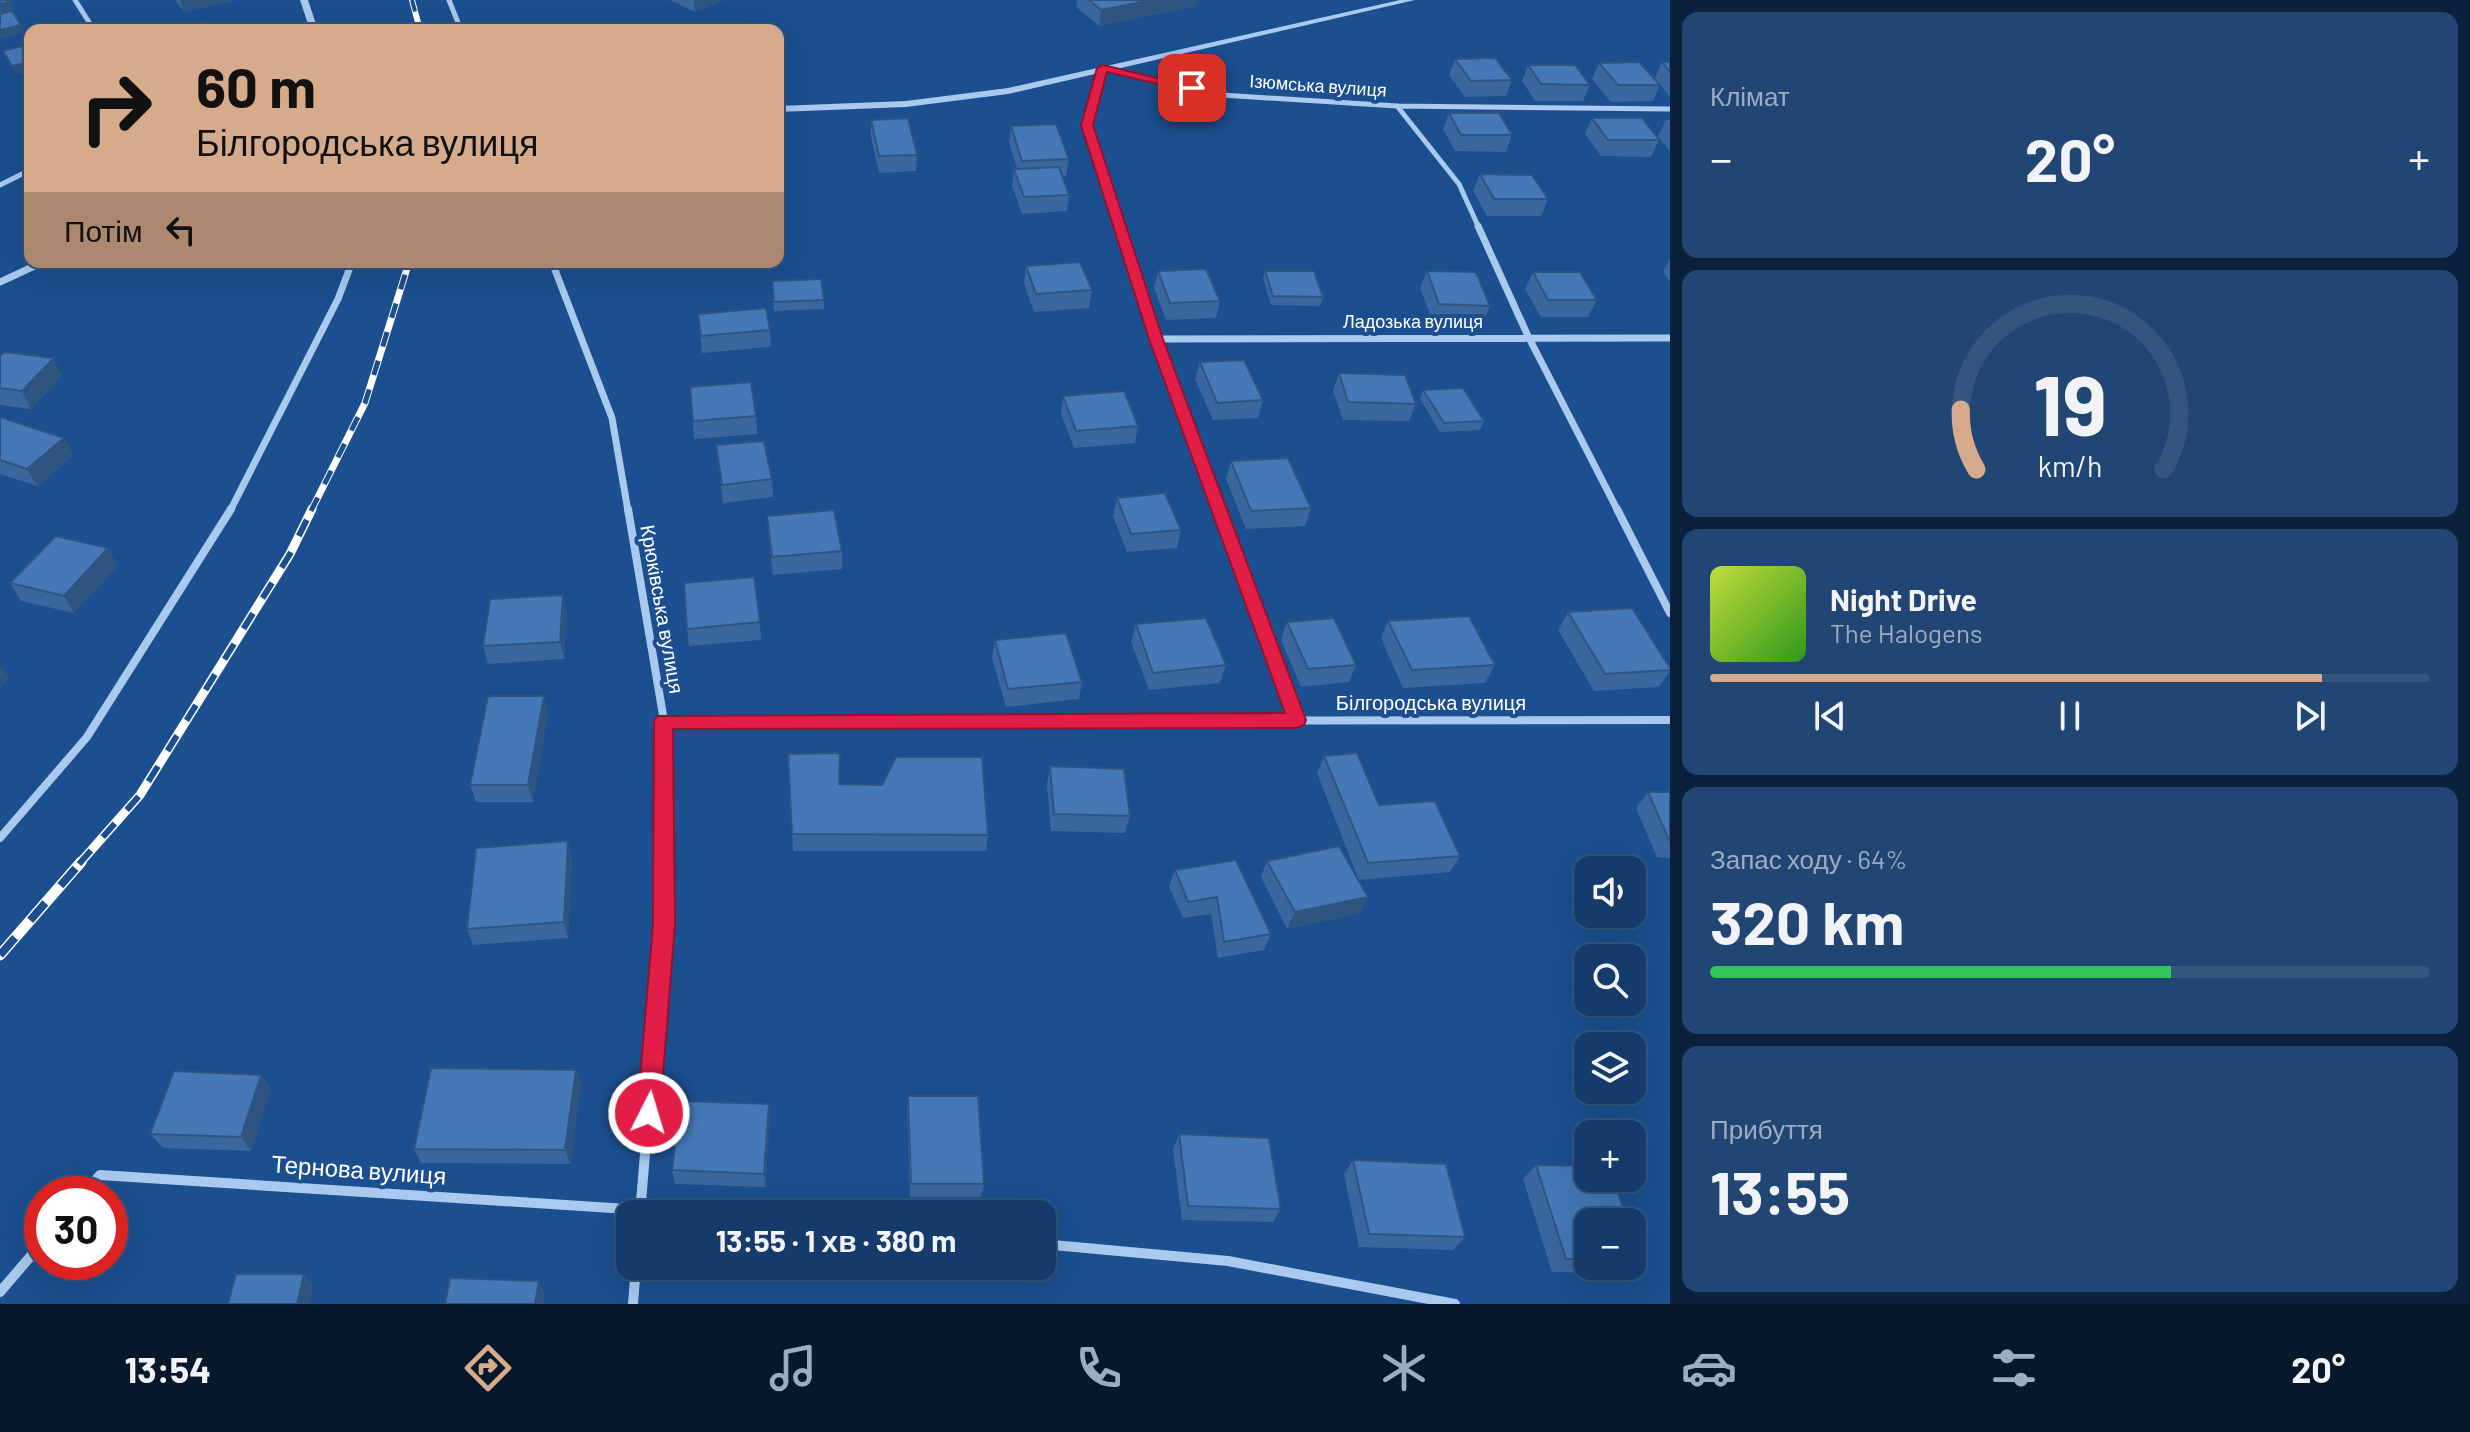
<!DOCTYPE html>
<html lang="uk">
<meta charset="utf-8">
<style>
body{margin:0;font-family:Barlow,sans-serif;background:#214673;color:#f1f3f6;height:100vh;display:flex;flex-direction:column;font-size:30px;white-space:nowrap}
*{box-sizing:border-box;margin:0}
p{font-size:26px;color:#9dadc1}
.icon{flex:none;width:44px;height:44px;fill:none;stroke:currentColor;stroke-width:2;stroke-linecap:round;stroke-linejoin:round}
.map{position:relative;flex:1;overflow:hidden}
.sheet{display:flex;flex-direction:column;gap:12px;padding:12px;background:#0b203b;width:800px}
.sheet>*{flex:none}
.banner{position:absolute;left:24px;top:24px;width:760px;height:244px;border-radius:16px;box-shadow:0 8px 32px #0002,0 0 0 2px #33557e;background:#d6ab8b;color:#111;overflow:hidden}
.buttons{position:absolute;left:1574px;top:856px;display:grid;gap:16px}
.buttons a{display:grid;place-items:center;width:72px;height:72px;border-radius:16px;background:#143b6b;box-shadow:0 8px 32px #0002,0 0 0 2px #33557e;font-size:40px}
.speed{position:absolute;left:24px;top:1176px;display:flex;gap:16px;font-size:40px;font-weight:700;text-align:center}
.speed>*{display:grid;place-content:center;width:104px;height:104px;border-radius:50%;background:#143b6b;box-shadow:0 8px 32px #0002,0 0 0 2px #33557e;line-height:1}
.speed .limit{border:12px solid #d22;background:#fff;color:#111}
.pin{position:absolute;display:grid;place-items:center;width:68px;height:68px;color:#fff;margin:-34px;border-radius:16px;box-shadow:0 4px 12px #0006}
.me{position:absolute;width:88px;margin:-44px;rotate:5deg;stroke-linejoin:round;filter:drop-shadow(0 0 6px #0008)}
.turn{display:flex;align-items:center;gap:28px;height:168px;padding:0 40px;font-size:36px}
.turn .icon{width:104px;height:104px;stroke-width:2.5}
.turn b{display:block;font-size:56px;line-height:68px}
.then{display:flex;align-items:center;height:76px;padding:0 40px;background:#0003;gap:16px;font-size:30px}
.big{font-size:60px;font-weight:700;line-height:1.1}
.sheet .tile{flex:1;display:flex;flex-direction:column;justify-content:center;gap:12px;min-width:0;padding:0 28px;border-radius:16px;background:#214673}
.sheet .dial{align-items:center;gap:0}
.dial svg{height:208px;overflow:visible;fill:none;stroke:#33557e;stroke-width:7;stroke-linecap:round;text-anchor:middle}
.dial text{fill:#f1f3f6;stroke:none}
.song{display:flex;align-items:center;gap:24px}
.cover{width:96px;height:96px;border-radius:12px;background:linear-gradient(135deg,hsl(70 70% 55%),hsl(110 70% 35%))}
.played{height:8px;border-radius:4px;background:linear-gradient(90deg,#d6ab8b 85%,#33557e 85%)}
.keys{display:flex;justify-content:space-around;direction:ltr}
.heat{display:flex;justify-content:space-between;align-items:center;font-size:44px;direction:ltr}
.charge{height:12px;border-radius:6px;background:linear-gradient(90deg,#34c759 64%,#33557e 0)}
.trip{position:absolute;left:616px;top:1200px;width:440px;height:80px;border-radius:16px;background:#143b6b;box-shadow:0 8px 32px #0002,0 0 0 2px #33557e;font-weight:700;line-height:80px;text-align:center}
.menu{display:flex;height:128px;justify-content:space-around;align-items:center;background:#08182b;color:#9dadc1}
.menu .icon{width:56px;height:56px}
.menu .active{color:#d6ab8b}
.menu b{font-size:36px;color:#f1f3f6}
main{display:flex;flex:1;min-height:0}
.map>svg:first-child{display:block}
</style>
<main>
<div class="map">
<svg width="1670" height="1304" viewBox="0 0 1670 1304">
<rect width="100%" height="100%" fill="#1b4f8f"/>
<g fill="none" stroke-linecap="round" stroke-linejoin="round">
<!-- minor-far3 -->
<path stroke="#a9c9ee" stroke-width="5" d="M75 0 94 30
M449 0 461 30
M1397 106 1459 184 1479 228
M0 185 30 170
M1120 228 1087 125 1103 68 1222 95 1397 106 1670 109"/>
<!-- minor-far2 -->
<path stroke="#a9c9ee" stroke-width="7" d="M1120 226 1156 339 1220 511
M1478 226 1528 336 1618 511
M552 262 612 418 628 511
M0 282 43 262
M1156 339 1670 338
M230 511 338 299 352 262"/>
<!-- minor-far1 -->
<path stroke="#a9c9ee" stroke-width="8" d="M628 509 664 721V864
M1219 509 1297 720
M1617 509 1670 613
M664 721 1670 720
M0 838 87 737 231 509"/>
<!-- minor -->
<path stroke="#a9c9ee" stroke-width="10" d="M84 1194 100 1175 705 1214
M640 1214 664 924V862
M1042 1244 1228 1261 1455 1304
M0 1292 42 1243
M633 1304 636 1266"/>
<!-- tertiary -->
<path fill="#a9c9ee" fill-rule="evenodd" d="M300 0H308L318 30H310Z
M1400 0H1415L1008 94 906 107 778 112V106L906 101 1008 88Z"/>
<!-- rail-far3 casing -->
<g stroke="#fff" stroke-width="6">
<path id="rail-far3" d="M412 0 420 30"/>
</g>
<!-- rail-far2 casing -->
<g stroke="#fff" stroke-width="7">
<path id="rail-far2" d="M311 511 365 403 409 262"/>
</g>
<!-- rail-far1 casing -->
<g stroke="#fff" stroke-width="9">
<path id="rail-far1" d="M79 864 140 795 290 554 312 509"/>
</g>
<!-- rail casing -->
<g stroke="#fff" stroke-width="11">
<path id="rail" d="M0 955 81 862"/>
</g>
<!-- rail-far3 -->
<use href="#rail-far3" stroke="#1b4f8f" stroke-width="4" stroke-dasharray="12" stroke-linecap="butt"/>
<!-- rail-far2 -->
<use href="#rail-far2" stroke="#1b4f8f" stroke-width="5" stroke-dasharray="15" stroke-linecap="butt"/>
<!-- rail-far1 -->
<use href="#rail-far1" stroke="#1b4f8f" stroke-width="6" stroke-dasharray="18" stroke-linecap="butt"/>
<!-- rail -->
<use href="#rail" stroke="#1b4f8f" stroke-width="8" stroke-dasharray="23" stroke-linecap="butt"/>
</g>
<!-- wall -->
<path fill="#3a679d" d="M175 0H236L184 12Z
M670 0H724L695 12Z
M1077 0H1197L1196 6 1099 26 1076 7Z
M1455 59 1512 80 1506 96 1465 97 1449 75Z
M1662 62H1670V97L1655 78Z
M1599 63 1660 85 1653 101 1611 102 1592 79Z
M1528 65 1590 85 1583 101H1535L1522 81Z
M1449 113 1512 135 1506 152 1455 151 1443 129Z
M1592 118 1659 140 1651 157 1601 156 1585 134Z
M871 120 917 155 916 171 879 173 871 137Z
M1666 120H1670V152L1658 136Z
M1011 126 1069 159 1066 176H1062L1069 195 1067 211 1022 214 1012 186 1014 169H1017L1009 143Z
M1480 174 1548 199 1541 216H1487L1473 191Z
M1670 258V282L1663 272Z
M1026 266 1092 290 1089 308 1034 312 1024 284Z
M1158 271 1220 301 1216 318 1166 320 1154 288Z
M1265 271 1323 297 1320 306 1271 305 1263 279Z
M1427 271 1490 306 1483 324 1433 322 1420 288Z
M1533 272 1597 300 1588 317H1541L1525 289Z
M772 290 824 300V309L774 311Z
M698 314 770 330 771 347 702 353Z
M0 356 62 376 31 409 0 405Z
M1200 362 1263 400 1258 418 1213 420 1195 379Z
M1339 373 1416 404 1409 421 1343 420 1333 391Z
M690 387 756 416 757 434 694 439Z
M1423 390 1484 421 1480 430 1440 432 1420 399Z
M1063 396 1138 426 1135 443 1074 448 1061 414Z
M0 417 64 438 73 456 37 486 0 474Z
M716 445 772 479 773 497 723 503Z
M1231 461 1311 508 1305 526 1246 529 1226 479Z
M1117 498 1181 530 1177 548 1127 552 1113 516Z
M767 516 842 551V569L773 575 768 533Z
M108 548 117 566 74 613 21 601 10 583Z
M567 612 564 659 488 664 483 646Z
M1568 612 1670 668V671L1659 687 1594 691 1558 630Z
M1388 621 1495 665 1485 683 1403 688 1381 638Z
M760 622 761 640 689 646 687 629Z
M1287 622 1356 665 1349 682 1301 687 1281 640Z
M1136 624 1226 665 1220 683 1149 690 1131 642Z
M995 640 1082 682 1079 699 1006 707 992 658Z
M544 696 548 714 533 802H476L470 785Z
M788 754 840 784 988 835 986 851H793Z
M1324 756 1379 805 1460 856 1450 872 1359 880 1317 773Z
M1050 766 1130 816 1125 833 1051 831 1047 784Z
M1648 792H1670V858L1657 857 1636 808Z
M572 858 568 938 473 945 467 929Z
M1236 860 1271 934 1264 950 1218 958 1211 914 1183 918 1169 887 1175 870Z
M1267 861 1368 897 1360 913 1287 929 1261 877Z
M576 1070 581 1085 570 1164 421 1163 414 1149Z
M271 1089 251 1151 163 1148 150 1134Z
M908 1096 984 1184 981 1197H910L907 1110Z
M769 1104 770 1119 765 1187 675 1184 672 1170Z
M1179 1134 1281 1209 1273 1222 1182 1220 1173 1149Z
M1353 1160 1465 1237 1453 1250 1359 1247 1344 1174Z
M1536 1165 1588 1222V1266H1632V1233L1641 1260 1626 1273 1552 1272 1523 1179Z"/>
<!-- shaded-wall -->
<path fill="#305480" d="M180 0H236L184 12Z
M694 0H724L695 12Z
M1151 0H1197L1196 6 1099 26 1101 10Z
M11 1 14 9 0 13V4Z
M21 25 24 33 0 39V30Z
M30 62V71L16 74 12 66Z
M54 358 62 376 31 409 22 391Z
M64 438 73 456 37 486 27 469Z
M108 548 117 566 74 613 64 596Z
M563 595 567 612 564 659 560 642Z
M0 664 9 678 0 688Z
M544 696 548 714 533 802 528 785Z
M568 841 572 858 568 938 564 922Z
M1368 897 1360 913 1287 929 1295 912Z
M576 1070 581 1085 570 1164 565 1150Z
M261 1075 271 1089 251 1151 241 1137Z
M769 1104 770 1119 765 1187 764 1174Z
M304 1274 314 1286 310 1304H297Z
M539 1281 545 1293 543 1304H535Z"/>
<!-- building -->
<path fill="#4478b7" stroke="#305480" stroke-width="2" d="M0 0H9L11 1 0 4Z
M1089 0H1151L1101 10Z
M12 11 21 25 0 30V14Z
M206 21 214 30H169Z
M30 44V62L12 66 3 51Z
M1495 58 1512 80 1471 81 1455 59Z
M1639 62 1660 85H1618L1599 63Z
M1662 62H1670V72Z
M1528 65H1575L1590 85 1541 84Z
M1449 113H1499L1512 135H1461Z
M908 118 917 155 879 156 871 120Z
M1592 118H1642L1659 140H1608Z
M1056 124 1069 159 1022 161 1011 126Z
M1059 167 1069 195 1024 197 1014 169Z
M1480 174 1532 175 1548 199H1494Z
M1080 262 1092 290 1036 294 1026 266Z
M1206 269 1220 301 1170 303 1158 271Z
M1265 271H1314L1323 297 1273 296Z
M1427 271 1476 272 1490 306 1439 304Z
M1533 272H1580L1597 300H1548Z
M821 279 824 300 774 302 772 281Z
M766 308 770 330 701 336 698 314Z
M5 352 54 358 22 391 0 388V356Z
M1244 360 1263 400 1217 403 1200 362Z
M1339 373 1405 375 1416 404 1348 402Z
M751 382 756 416 693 421 690 387Z
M1463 388 1484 421 1444 423 1423 390Z
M1124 391 1138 426 1076 431 1063 396Z
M0 417 64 438 27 469 0 460Z
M764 441 772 479 722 485 716 445Z
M1288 458 1311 508 1251 511 1231 461Z
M1165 493 1181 530 1131 534 1117 498Z
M834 510 842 551 772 557 767 516Z
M56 536 108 548 64 596 10 583Z
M754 577 760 622 687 629 684 583Z
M563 595 560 642 483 646 490 599Z
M1632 608 1670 668V670L1605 674 1568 612Z
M1469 616 1495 665 1412 670 1388 621Z
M1206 618 1226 665 1153 673 1136 624Z
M1334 618 1356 665 1308 669 1287 622Z
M1066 633 1082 682 1008 689 995 640Z
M488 696H544L528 785H470Z
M840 753 839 784 882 785 896 757H982L988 835 792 834 788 754Z
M1357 753 1379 805 1435 801 1460 856 1368 863 1324 756Z
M1050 766 1124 769 1130 816 1054 814Z
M1648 792H1670V841L1669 840Z
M568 841 564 922 467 929 476 848Z
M1339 846 1368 897 1295 912 1267 861Z
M1236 860 1271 934 1224 942 1217 897 1188 902 1175 870Z
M431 1068 576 1070 565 1150 414 1149Z
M174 1071 261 1075 241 1137 150 1134Z
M908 1096H978L984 1184H911Z
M680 1101 769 1104 764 1174 672 1170Z
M1179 1134 1269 1138 1281 1209 1188 1206Z
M1353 1160 1446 1164 1465 1237 1369 1234Z
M1536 1165 1588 1166V1178H1613L1628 1222H1588V1259H1566Z
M1632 1233 1641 1260H1632Z
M236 1274H304L297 1304H228Z
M450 1278 539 1281 535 1304H445Z"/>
<!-- route -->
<path fill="#e11d48" stroke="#92132f" stroke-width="2" d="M1103 65 1198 88 1192 92 1107 72 1093 125 1163 339 1306 720 1304 725 1297 728 673 729 675 924 660 1113 657 1121 649 1125 640 1121 637 1113 653 924 654 721 657 716 1285 713 1149 339 1081 125 1097 68Z"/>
<g text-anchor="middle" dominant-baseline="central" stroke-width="8" stroke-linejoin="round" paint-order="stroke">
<!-- far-street labels -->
<g font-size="18" fill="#fff" stroke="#1b4f8f">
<text transform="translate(1318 85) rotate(4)">Ізюмська вулиця</text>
<text x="1413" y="321">Ладозька вулиця</text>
</g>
<!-- street labels -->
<g font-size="20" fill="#fff" stroke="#1b4f8f">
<text transform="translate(663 609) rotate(80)">Крюківська вулиця</text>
<text x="1431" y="702">Білгородська вулиця</text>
</g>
<!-- near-street labels -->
<g font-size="24" fill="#fff" stroke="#1b4f8f">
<text transform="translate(359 1169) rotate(4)">Тернова вулиця</text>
</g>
</g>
</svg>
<div class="buttons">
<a><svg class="icon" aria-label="sound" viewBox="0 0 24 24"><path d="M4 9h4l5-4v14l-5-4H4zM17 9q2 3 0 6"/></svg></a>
<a><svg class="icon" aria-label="search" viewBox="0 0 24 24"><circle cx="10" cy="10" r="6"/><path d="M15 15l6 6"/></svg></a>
<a><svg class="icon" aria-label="layers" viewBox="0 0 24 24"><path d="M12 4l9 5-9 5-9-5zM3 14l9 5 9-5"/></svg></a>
<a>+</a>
<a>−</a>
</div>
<div class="speed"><div class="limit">30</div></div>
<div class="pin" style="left:1192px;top:88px;background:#d93025"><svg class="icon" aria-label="arrive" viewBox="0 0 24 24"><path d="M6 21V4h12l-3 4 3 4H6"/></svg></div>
<svg class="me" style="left:649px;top:1113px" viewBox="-20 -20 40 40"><circle r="17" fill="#e11d48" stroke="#fff" stroke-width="3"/><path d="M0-11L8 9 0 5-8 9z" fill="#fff"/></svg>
<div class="trip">13:55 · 1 хв · 380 m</div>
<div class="banner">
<div class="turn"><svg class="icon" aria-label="right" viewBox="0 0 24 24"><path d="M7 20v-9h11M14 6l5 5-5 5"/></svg><div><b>60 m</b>Білгородська вулиця</div></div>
<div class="then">Потім<svg class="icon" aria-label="left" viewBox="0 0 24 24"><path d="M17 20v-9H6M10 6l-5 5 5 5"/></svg></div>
</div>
</div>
<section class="sheet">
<div class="tile"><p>Клімат</p>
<div class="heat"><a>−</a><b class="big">20°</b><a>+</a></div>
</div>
<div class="tile dial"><svg viewBox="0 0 100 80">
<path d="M14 69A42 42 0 1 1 86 69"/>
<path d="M14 69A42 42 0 0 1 8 46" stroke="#d6ab8b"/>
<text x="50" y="56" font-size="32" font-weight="700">19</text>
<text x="50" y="72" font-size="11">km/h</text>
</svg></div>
<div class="tile">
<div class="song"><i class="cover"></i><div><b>Night Drive</b><p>The Halogens</p></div></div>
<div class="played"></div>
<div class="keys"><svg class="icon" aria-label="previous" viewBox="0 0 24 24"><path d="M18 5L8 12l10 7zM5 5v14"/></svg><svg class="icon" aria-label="pause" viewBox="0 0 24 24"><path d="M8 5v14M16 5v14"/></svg><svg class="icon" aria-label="next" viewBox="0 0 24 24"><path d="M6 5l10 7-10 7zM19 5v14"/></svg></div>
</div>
<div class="tile"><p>Запас ходу · 64%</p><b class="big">320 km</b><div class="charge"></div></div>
<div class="tile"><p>Прибуття</p><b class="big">13:55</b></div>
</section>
</main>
<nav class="menu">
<b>13:54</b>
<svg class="icon active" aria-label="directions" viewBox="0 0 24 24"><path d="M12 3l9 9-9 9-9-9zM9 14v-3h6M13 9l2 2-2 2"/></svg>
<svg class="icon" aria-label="music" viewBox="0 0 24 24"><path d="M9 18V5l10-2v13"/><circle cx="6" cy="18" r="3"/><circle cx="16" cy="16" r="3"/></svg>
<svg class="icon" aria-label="phone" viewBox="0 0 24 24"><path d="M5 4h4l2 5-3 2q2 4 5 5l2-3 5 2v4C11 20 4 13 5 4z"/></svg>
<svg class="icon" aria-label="climate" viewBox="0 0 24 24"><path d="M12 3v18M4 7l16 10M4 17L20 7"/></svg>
<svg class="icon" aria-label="car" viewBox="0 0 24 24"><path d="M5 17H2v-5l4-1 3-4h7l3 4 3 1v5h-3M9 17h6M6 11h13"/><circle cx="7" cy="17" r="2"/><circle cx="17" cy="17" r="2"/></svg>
<svg class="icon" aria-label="filters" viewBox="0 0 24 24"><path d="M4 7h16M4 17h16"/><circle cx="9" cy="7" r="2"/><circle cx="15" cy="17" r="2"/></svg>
<b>20°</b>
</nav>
